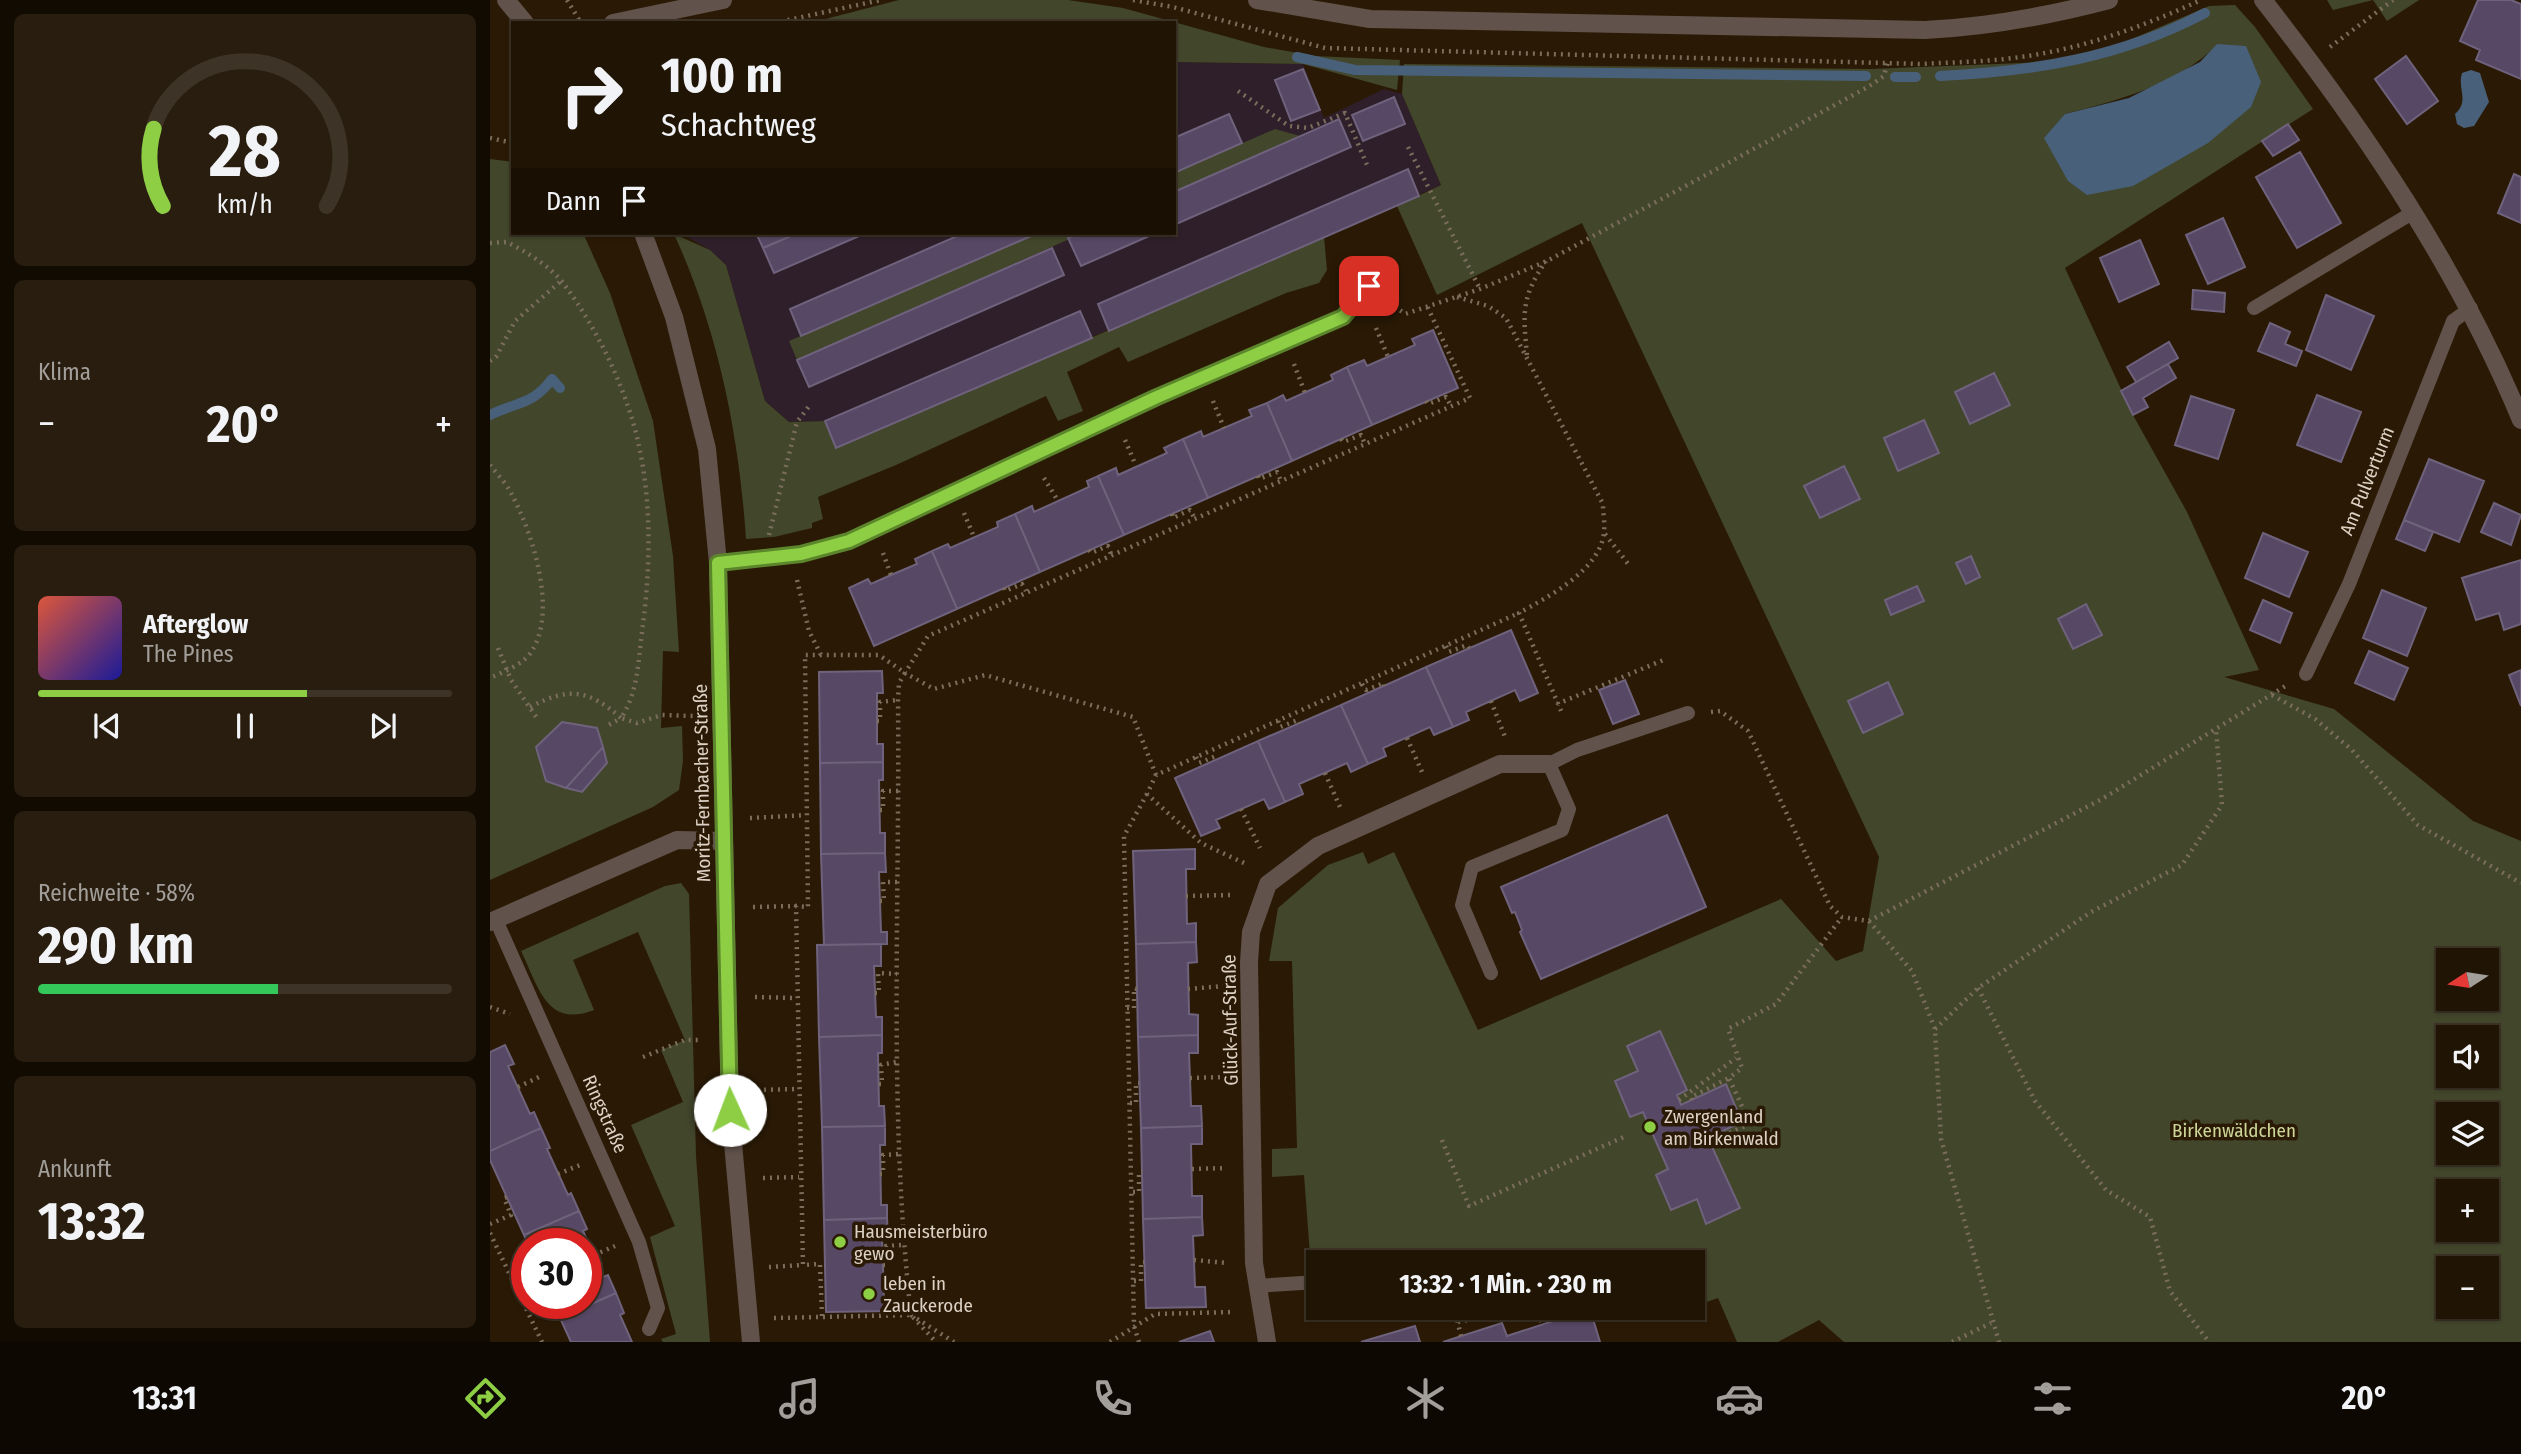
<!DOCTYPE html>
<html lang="de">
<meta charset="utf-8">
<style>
body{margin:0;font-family:"Fira Sans Condensed",sans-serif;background:#281d0e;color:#f1f3f6;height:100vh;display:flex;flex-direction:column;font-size:26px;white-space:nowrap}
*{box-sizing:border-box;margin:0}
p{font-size:23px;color:#a29e9a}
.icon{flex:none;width:38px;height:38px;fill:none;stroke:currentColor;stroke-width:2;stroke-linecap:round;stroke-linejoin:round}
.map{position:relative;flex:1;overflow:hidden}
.details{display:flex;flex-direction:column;gap:14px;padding:14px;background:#120b02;width:490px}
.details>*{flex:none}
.banner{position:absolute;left:21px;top:21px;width:665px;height:214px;border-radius:0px;box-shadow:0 2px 5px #0004,0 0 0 2px #3d3326;background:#201404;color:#f1f3f6;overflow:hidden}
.needle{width:46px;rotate:258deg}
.fabs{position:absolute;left:1946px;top:948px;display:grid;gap:14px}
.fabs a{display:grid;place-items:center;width:63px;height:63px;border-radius:0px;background:#201404;box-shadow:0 2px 5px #0004,0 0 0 2px #3d3326;font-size:35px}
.speed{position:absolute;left:21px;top:1228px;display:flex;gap:14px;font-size:35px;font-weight:700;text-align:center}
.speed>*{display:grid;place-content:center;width:91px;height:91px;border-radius:50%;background:#201404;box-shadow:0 2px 5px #0004,0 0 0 2px #3d3326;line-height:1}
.speed .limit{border:10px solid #d22;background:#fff;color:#111}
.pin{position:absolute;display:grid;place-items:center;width:60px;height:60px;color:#fff;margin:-30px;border-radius:14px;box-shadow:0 4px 10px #0006}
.me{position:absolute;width:77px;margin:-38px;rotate:358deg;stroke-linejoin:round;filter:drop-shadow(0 0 5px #0008)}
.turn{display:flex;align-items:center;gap:24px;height:147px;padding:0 35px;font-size:32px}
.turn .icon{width:91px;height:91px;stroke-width:2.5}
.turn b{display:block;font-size:49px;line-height:60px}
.then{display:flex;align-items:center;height:66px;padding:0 35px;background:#0003;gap:14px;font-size:26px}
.big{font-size:52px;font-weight:700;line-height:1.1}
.details .widget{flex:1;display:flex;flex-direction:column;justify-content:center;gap:10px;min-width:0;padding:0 24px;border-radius:10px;background:#281d0e}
.details .dial{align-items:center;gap:0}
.dial svg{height:182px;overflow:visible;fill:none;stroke:#3d3326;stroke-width:7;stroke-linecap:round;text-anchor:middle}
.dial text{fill:#f1f3f6;stroke:none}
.song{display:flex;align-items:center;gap:21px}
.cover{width:84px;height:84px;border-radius:10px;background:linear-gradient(135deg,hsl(10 70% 55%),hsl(240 70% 35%))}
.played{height:7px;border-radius:4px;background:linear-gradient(90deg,#8dce44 65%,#3d3326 65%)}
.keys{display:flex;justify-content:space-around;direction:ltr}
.heat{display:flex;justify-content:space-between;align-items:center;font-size:38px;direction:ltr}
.charge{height:10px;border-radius:5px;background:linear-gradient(90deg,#34c759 58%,#3d3326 0)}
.trip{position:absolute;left:816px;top:1250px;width:399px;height:70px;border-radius:0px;background:#201404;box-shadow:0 2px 5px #0004,0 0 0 2px #3d3326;font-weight:700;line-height:70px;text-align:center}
.tabs{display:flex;height:112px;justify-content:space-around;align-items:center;background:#0d0802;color:#a29e9a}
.tabs .icon{width:49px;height:49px}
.tabs .selected{color:#8dce44}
.tabs b{font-size:32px;color:#f1f3f6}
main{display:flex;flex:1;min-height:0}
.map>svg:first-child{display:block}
</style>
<main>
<section class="details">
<div class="widget dial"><svg viewBox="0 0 100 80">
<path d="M14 69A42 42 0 1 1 86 69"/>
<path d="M14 69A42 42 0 0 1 10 35" stroke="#8dce44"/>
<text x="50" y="56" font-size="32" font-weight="700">28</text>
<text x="50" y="72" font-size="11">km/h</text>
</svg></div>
<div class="widget"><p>Klima</p>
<div class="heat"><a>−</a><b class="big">20°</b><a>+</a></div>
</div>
<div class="widget">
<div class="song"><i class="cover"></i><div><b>Afterglow</b><p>The Pines</p></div></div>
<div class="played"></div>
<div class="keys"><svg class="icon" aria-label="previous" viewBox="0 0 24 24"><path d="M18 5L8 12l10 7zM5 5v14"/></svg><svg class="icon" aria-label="pause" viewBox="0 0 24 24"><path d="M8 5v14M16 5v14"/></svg><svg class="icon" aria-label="next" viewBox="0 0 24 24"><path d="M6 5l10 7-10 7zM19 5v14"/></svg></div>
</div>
<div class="widget"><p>Reichweite · 58%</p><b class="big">290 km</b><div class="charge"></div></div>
<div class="widget"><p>Ankunft</p><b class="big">13:32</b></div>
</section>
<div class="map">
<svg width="2031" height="1342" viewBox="0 0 2031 1342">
<rect width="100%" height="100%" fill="#2a1a05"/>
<!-- industrial -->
<path fill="#2f1f2a" d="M684 62 813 64 834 118 894 89 912 94 951 185 346 448 335 421 299 422 275 401 236 265 220 250 190 233H684Z"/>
<!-- green -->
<path fill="#42462b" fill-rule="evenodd" d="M409 0H578L633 8 774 47 825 56 910 60 907 90 813 64 684 62V23H320Z
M1837 0H1929L1897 21 1883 0 1843 10Z
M1745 5 1765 27 1823 109 1575 268 1643 415 1697 512 1769 670 1734 677 1844 709 1983 821 2031 841V1342H1354L1329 1320 1288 1342H1247L1228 1298 1202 1307V1262H991L990 1256 869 1258 820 1255 814 1175 782 1177V1149L807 1148 802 961H779L788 908 838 865 873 852 878 864 904 852 988 1030 1291 899 1346 961 1373 951 1389 857 1092 223 947 295 907 206 951 185 912 94 914 64 1380 69 1558 62 1628 45 1719 6ZM1728 44 1597 195 1575 114C1629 100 1687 85 1728 44ZM1958 961H1997V999H1958ZM1958 1038H1997V1076H1958ZM1958 1115H1997V1153H1958ZM1958 1192H1997V1230H1958ZM1958 1269H1997V1307H1958Z
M785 129 810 136 684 192V173Z
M0 159 23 162V233H93L120 293 163 421 183 556 189 652 173 651 171 728 192 726 193 761 189 790 163 807 0 880Z
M548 233H593L307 360 299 341Z
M184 234 220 250 236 265 275 401 299 422 335 421 346 448 834 237 837 270 829 283 796 293 638 362 629 347 577 372 593 411 568 421 556 396 406 465 328 497 333 519 322 523V528L284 537 256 539C249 434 228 330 184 234Z
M191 883 199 894 206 1156 220 1342H173L171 1339 186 1334 160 1237 185 1226 141 1125 193 1102 171 1050 195 1040 148 932 83 960 104 1010C56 1029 48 985 31 951L175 886Z"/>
<!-- water -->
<path fill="#49607a" d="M1727 44 1756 46 1771 82 1761 107 1718 143 1643 186 1597 195 1578 181 1554 138 1575 114 1639 98 1710 62Z
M1981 70 1990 73 1999 102 1984 126 1974 128 1967 124 1965 114C1980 100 1967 90 1972 73Z"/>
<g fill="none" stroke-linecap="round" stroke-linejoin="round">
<!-- stream -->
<path stroke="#49607a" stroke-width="10" d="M807 57 865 70 1376 76
M1450 76C1546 71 1629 58 1715 13
M1405 77H1426
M0 415C26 402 43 405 62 379L70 388"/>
</g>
<!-- building -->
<path fill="#574865" stroke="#6f627c" stroke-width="2" d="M1988 0H2021L2031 4V79L1986 60 1990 50 1970 41Z
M1916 56 1948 101 1917 124 1885 79Z
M813 69 830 110 801 121 785 80Z
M904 97 915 124 873 141 862 115Z
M739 114 752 143 684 173V138Z
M849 119 861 147 684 225V192Z
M1798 124 1809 140 1783 156 1772 141Z
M1810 152 1851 223 1807 248 1766 177Z
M918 169 929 196 619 331 608 304Z
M2024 174 2031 177V223L2008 213Z
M1733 218 1755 267 1718 284 1696 235Z
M266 233H308L273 248Z
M308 233H376L284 273 273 248Z
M474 233H548L311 336 300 309Z
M590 233H666L591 266 578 238Z
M1650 240 1669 284 1629 302 1610 258Z
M562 248 574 275 319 387 307 360Z
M1703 290 1735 293 1734 312 1702 309Z
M1836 295 1884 316 1861 370 1816 350Z
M590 311 602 338 346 448 335 421Z
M1780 323 1800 332 1795 344 1812 351 1806 366 1768 351Z
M943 330 968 388 882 425 857 367 874 360 877 366 925 345 922 339Z
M1679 342 1688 358 1646 382 1637 367Z
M1678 364 1686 378 1653 398 1658 407 1643 415 1631 391Z
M857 367 882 425 802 461 777 403 793 395 796 401 843 380 841 375Z
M1504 373 1520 405 1480 424 1465 392Z
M1827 395 1871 412 1851 462 1807 445Z
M1701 396 1744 410 1728 459 1685 445Z
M777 403 802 461 718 498 693 439 711 431 713 437 762 416 759 410Z
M1434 420 1449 453 1408 471 1394 438Z
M693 439 718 498 634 535 608 476 626 468 628 475 677 453 674 448Z
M1939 459 1994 481 1969 542 1914 520Z
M1354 466 1370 499 1330 518 1314 486Z
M608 476 634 535 550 572 525 514 542 506 544 512 599 487 597 481Z
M2004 503 2031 515 2021 545 1991 532Z
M525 514 550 572 467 609 442 551 458 544 460 548 508 527 507 522Z
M1914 520 1943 532 1935 551 1906 539Z
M1773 533 1818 552 1799 597 1755 578Z
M442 551 467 609 384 646 359 588 378 579 381 584 401 575 427 564 425 559Z
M1481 556 1490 577 1476 584 1466 563Z
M2031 560V624L2014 630 2009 613 1986 620 1972 578Z
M1427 586 1434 601 1401 615 1395 600Z
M1892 590 1936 608 1917 656 1873 638Z
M1773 600 1802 613 1790 643 1760 630Z
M1596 604 1612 635 1583 649 1568 619Z
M1021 630 1048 693 1030 701 1025 690 976 712 979 720 963 727 936 667Z
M1879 651 1918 668 1904 700 1865 683Z
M936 667 963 727 944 735 940 727 893 748 896 756 878 764 851 705Z
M2031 670V706L2019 675Z
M392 671 393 693H387V744H393V762L330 763 329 672Z
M1135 680 1149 714 1123 724 1109 690Z
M1398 682 1413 714 1373 733 1358 701Z
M851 705 878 764 861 772 857 763 809 784 813 794 795 802 768 741Z
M72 722 107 728 113 747 76 788 56 781 46 747Z
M768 741 795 802 779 809 774 799 726 820 730 828 711 836 685 778Z
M113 747 117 763 92 792 76 788Z
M393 762V780H389L390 833H395V853L331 854 330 763Z
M1177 815 1216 907 1051 979 1030 932 1032 930 1025 912 1022 913 1011 887Z
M705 849V869H696L697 924 706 923V942L646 944 643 851Z
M395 853 396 872H389L391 932H397V944L334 945 331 854Z
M706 942 707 962 698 963 699 1014 708 1015V1035L648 1037 646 944Z
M391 944V966H384L386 1017H392V1035L329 1037 327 945Z
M1170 1031 1197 1090 1187 1095 1191 1105 1236 1084 1252 1122 1218 1138 1250 1208 1216 1224 1207 1199 1181 1210 1166 1175 1178 1169 1153 1112 1140 1117 1125 1081 1148 1071 1137 1046Z
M392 1035V1053H388L389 1106H394L395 1126 332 1127 329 1037Z
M708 1035V1053H699L701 1106H711L712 1126 651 1128 648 1037Z
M15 1045 24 1064 18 1066 40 1114 44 1112 51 1128 0 1151V1052Z
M395 1126V1145H390L391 1205H397V1218L334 1220 332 1127Z
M712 1126V1144H701L702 1196H712V1217L653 1219 651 1128Z
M51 1128 60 1148 57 1149 78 1195 81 1193 89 1211 34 1235 0 1160V1151Z
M89 1211 97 1229 93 1231 113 1277 118 1275 126 1293 70 1318 64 1304H96V1244H38L34 1235Z
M712 1217 713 1235 703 1236 705 1287H715L716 1307 656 1308 653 1219Z
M397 1218 398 1237 392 1238 394 1298 399 1297V1311L336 1312 334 1220Z
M126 1293 134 1313 130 1315 142 1342H81L70 1318Z
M1100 1309 1110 1342H953L1012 1323 1017 1336Z
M925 1326 930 1342H871L881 1339Z
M720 1331 724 1342H689Z"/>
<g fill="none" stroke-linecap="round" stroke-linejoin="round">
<!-- path -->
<path stroke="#7b6d5c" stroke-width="4.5" stroke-dasharray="2 5" stroke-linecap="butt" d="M77 0 91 23
M643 0 683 7 835 48 1432 64C1465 62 1498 62 1530 57 1593 49 1654 26 1711 0
M284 23 391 0
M1840 47 1903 0
M748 91 799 126 818 128 855 113 877 165
M0 138 23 143
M918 147 990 289
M0 243 17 242C36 252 59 265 73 283 108 329 139 394 150 451 162 509 160 574 152 632 148 663 148 692 131 718L147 723 172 715 206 716
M967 297 998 306 1016 318 1113 504C1113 513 1115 522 1114 531 1112 569 1058 597 1029 613L1072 713
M899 302 915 314 990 289 1057 261 1378 87 1394 76 1398 61
M886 328 898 357
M1037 355C1033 313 1031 297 1056 261
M0 361 6 357 25 321 71 281
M804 364 815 393
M723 401 734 428
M936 401 938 404 956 397 961 406
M851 439 853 442 871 435 875 444
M635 440 646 466
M0 465C7 474 17 484 22 495 43 534 68 613 41 652 34 664 13 672 0 678
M768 476 769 479 787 472 791 481
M554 478 568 501
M474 513 484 537
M682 514 683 518 700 510 705 519
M1115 534 1139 565
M279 535 307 422 320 405
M599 550 601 553 618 546 621 554
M393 553 401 575
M307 580 319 631 331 655
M514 588 515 591 532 584 536 591
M956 646 959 652 977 645 979 648
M8 648 21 680 47 718
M872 684 876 690 894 683V686
M1782 695 1825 719 1862 750 1928 825 2031 883
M1001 701 1015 737
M1067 704 1176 659
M40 707C79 687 98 689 131 718L117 726
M1221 712 1230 711 1258 731 1340 906 1352 917 1379 921 1612 799 1797 685
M387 721H390V702L408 700
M788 721 790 727 808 720 809 723
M917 738 932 772
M706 757 709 763 726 756 727 758
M835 773 850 807
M666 775 643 717 495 675 444 689 415 673 438 636 980 398 937 306
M751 809 770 848
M390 810H393V791H409
M260 818 316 815
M754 863 711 843 657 794 666 775 1029 613
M696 896 740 895
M390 901H394L393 882H409
M263 907 306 906
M1379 921 1422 971 1445 1029 1451 1139 1509 1342
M1488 988 1545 1101 1616 1190 1660 1217 1680 1291 1719 1342
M698 989 734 986
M385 993H389L388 973 407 974
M265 997 307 998
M0 1007 20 1014
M637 1008H644V988L647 989
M1445 1029 1488 988 1601 912 1692 865 1732 805 1726 729
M153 1057 195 1040H212
M700 1078 736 1077
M389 1084H392L391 1065 406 1062
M28 1087 49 1077
M267 1090 308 1089
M1189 1100 1246 1058
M1202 1100 1201 1097 1239 1078
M640 1103H646V1083H649
M952 1140 979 1206 1136 1136
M1220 1141 1260 1124 1239 1078 1252 1068 1238 1029 1286 1004 1352 917
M702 1169 737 1168
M68 1174 90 1165
M390 1174H393V1155L410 1154
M273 1178 309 1177
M643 1192H649V1172H652
M0 1224 21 1215 14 1198 17 1197
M0 1233 52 1342
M104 1255 125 1246
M704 1260 737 1263
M393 1265H396V1246L413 1245
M279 1267 313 1265
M644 1281H651V1262H654
M964 1307 971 1336
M1046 1307 1052 1324
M36 1309 49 1304
M332 1316 330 1264 313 1265 306 906 318 907 315 655H389L415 673 409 683 408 700C410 905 398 1111 421 1315L464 1342
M284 1318 421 1315 446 1342
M968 1322 1043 1307
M620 1342 665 1314 743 1312
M649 1342 644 1326 634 836 657 794
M1462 1342 1501 1323"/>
<!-- lane -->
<path stroke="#61524b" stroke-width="14" d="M1764 308 1922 213
M228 563 311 554 359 541 667 397 853 317 879 286
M1816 674 1859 584 1963 321 1981 308
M6 920 149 1242 168 1308 159 1329
M1001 973 972 905 982 867 1072 830 1079 809 1059 764 1087 750 1198 713
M766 1286 828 1282"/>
<!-- street -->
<path stroke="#61524b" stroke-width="18" d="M16 0 35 23
M767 0 880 19 1435 30C1498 27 1558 16 1619 0
M1773 0C1874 129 1968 268 2031 420
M123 23 233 0
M153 233 184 317 217 449 228 563 240 1110 261 1342
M0 922 187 840 233 841
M777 1342 764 1263 759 962 761 932 778 884 828 846 1010 764H1059"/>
</g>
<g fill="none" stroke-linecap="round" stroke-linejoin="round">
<!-- route casing -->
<g stroke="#5c862c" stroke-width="18">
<path id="route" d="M240 1110 228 563 311 554 359 541 667 397 853 317 879 286"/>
</g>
<!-- route -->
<use href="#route" stroke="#8dce44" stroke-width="12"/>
</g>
<!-- markers -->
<g fill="#8dce44" stroke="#2a1a05" stroke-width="2.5">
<circle cx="1160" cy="1127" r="7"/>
<circle cx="350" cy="1242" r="7"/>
<circle cx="379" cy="1294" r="7"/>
</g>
<g text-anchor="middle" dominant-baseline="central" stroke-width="7" stroke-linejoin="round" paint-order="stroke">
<!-- street labels -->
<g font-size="19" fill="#dcd1c4" stroke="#2a1a05">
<text transform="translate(1877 481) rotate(-68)">Am Pulverturm</text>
<text transform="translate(212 783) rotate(-91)">Moritz-Fernbacher-Straße</text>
<text transform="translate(740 1020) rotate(-91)">Glück-Auf-Straße</text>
<text transform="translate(115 1114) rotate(66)">Ringstraße</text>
</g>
<!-- poi labels -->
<g font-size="19" fill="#dcd1c4" stroke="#2a1a05" text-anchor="start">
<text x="1174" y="1116">Zwergenland<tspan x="1174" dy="22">am Birkenwald</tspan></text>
<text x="364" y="1231">Hausmeisterbüro<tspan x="364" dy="22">gewo</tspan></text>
<text x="393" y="1283">leben in<tspan x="393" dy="22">Zauckerode</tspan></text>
</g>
<!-- park labels -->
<g font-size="19" fill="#ccd698" stroke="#2a1a05">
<text x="1744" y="1130">Birkenwäldchen</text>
</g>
</g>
</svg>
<div class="fabs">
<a><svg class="needle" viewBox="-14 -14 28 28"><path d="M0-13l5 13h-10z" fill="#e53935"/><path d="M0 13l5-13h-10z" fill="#a29e9a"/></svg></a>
<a><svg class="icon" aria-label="sound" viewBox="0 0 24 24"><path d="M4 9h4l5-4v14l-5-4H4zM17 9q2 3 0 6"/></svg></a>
<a><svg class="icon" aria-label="layers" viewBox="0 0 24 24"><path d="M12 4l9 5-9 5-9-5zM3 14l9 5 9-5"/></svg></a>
<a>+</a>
<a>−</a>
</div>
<div class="speed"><div class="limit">30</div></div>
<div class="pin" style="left:879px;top:286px;background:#d93025"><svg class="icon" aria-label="arrive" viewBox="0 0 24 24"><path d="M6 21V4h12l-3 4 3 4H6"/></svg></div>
<svg class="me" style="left:240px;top:1110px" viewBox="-20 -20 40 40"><circle r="19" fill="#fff"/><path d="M0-13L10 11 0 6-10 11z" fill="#8dce44"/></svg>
<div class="trip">13:32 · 1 Min. · 230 m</div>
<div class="banner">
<div class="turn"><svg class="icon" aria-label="right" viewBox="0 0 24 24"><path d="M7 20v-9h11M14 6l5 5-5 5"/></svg><div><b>100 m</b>Schachtweg</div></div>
<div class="then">Dann<svg class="icon" aria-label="arrive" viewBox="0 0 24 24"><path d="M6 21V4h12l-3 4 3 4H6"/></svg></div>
</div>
</div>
</main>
<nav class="tabs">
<b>13:31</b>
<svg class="icon selected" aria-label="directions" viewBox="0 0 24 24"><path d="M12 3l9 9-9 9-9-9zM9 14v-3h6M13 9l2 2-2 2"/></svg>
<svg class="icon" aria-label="music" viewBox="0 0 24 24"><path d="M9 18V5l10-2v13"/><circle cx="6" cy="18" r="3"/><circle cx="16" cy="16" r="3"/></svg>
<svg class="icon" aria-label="phone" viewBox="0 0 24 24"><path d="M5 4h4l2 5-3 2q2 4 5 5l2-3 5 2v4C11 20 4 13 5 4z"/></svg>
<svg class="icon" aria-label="climate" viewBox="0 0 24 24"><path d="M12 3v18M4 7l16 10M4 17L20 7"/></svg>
<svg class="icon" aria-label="car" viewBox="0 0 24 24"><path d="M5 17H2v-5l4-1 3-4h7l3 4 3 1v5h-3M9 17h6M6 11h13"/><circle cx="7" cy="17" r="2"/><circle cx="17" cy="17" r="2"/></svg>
<svg class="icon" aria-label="filters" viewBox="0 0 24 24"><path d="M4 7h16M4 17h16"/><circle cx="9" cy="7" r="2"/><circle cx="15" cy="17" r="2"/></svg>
<b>20°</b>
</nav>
